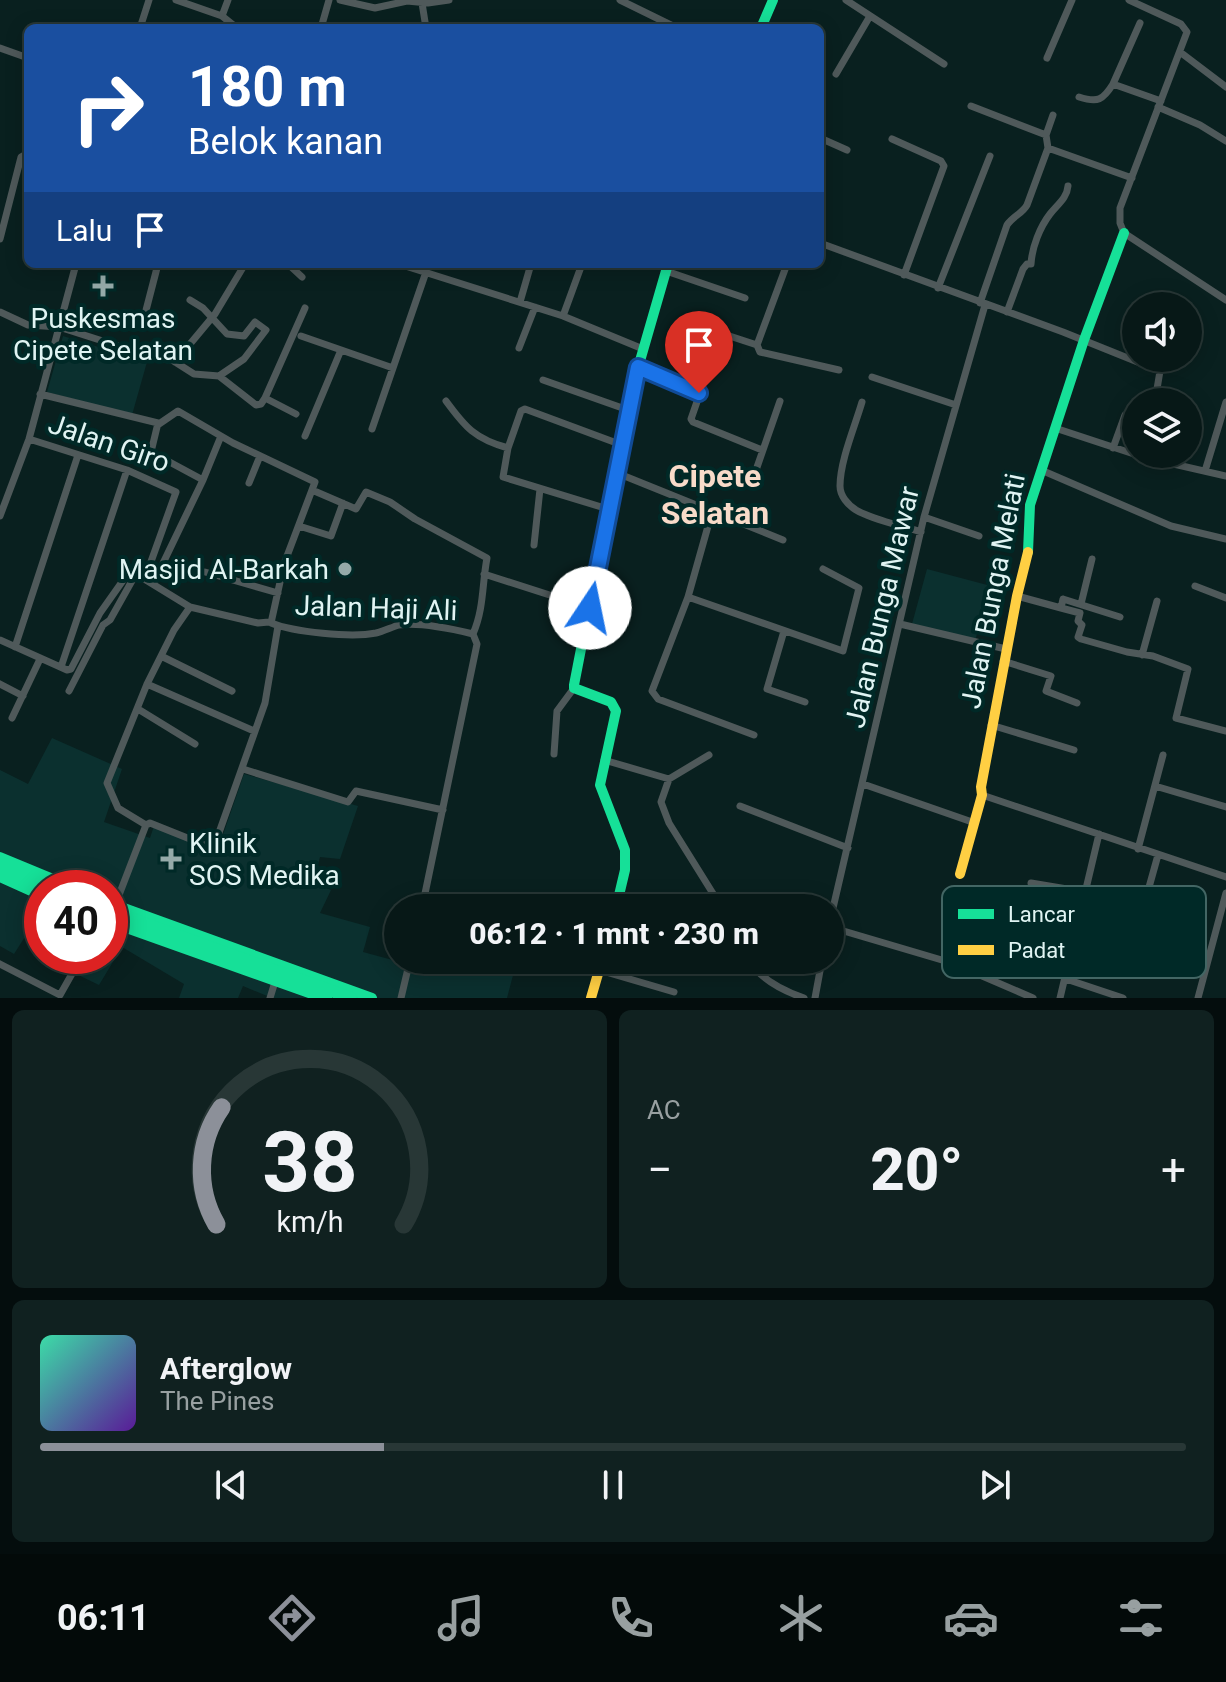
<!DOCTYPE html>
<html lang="id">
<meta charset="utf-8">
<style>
body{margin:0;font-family:Roboto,sans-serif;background:#102120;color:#f1f3f6;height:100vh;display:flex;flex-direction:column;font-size:30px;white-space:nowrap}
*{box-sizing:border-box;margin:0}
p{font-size:26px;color:#98a0a1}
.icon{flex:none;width:44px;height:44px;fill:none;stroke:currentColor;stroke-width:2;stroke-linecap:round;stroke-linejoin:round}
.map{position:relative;height:998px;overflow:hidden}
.side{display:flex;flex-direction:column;gap:12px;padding:12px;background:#040d0d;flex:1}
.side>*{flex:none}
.guide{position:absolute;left:24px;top:24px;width:800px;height:244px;border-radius:12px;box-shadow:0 4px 20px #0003,0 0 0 2px #283736;background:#1a4fa0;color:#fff;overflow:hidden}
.tools{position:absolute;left:1122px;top:292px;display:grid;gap:16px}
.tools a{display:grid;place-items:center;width:80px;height:80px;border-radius:50%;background:#071817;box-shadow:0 4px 20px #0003,0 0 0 2px #283736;font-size:40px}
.speed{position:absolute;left:24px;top:870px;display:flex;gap:16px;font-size:40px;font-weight:700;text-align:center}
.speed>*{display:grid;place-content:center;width:104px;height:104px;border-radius:50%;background:#071817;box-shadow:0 4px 20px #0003,0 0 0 2px #283736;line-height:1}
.speed .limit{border:12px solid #d22;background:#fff;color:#111}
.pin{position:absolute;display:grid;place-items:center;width:68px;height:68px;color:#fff;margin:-82px -34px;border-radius:50% 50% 50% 0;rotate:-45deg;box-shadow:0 0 8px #0007}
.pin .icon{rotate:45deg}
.me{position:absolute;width:88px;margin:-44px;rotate:11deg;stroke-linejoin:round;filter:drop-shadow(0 0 6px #0008)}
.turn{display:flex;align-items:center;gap:28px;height:168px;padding:0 32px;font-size:36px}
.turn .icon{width:104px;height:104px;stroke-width:2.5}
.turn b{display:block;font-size:56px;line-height:68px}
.then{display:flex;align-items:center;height:76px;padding:0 32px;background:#0003;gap:16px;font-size:30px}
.big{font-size:60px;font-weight:800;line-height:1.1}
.side .card{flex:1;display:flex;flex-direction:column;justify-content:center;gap:12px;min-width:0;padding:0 28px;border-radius:12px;background:#102120}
.side .dial{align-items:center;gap:0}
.dial svg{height:208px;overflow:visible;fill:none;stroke:#283736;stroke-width:7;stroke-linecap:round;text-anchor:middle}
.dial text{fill:#f1f3f6;stroke:none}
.song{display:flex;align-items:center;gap:24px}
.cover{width:96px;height:96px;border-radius:12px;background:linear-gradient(135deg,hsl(160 70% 55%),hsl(270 70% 35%))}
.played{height:8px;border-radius:4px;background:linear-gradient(90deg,#8c9099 30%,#283736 30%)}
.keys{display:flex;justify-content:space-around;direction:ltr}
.heat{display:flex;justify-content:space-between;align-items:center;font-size:44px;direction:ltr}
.side .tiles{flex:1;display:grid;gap:12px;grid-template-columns:1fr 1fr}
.card:last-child{grid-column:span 2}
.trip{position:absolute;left:384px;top:894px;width:460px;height:80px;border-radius:40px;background:#071817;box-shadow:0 4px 20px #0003,0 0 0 2px #283736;font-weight:800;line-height:80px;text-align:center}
.tab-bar{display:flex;height:128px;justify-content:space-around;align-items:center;background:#030a09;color:#98a0a1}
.tab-bar .icon{width:56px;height:56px}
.tab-bar .on{color:#8c9099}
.tab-bar b{font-size:36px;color:#f1f3f6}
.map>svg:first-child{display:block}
</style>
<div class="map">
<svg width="1226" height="998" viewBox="0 0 1226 998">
<rect width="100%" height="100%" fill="#09201f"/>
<!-- built -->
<path fill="#0b302f" d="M63 336 147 362 132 415 47 392Z
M927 569 991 586 975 641 912 624Z
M52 738 122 769 104 822 150 838 154 826 217 852 244 774 358 806 340 859 320 857 313 883 331 890 320 913 370 927 363 952 411 965 413 960H517L507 998H272L243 986 238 998H179L184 984 122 947 99 985 47 960 49 956H110V888H42V910L14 954 0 946V770L28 784Z"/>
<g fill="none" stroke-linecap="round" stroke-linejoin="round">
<!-- street -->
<path stroke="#4f595a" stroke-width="7" d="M176 0 222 16 237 28
M340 0 375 8 407 1 428 3 449 0
M620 0 677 28
M846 0 944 64
M1129 0 1181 24 1187 32 1120 208V223L1124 233 1226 300
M422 3 426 28
M222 16 228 0
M1140 23 1113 84 1161 101
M140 28 149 0
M321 28 329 0
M0 48 28 58
M1180 52 1226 87
M1047 58 1072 0
M836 74 870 16
M1079 97C1098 103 1103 100 1113 84
M971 106 1046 135
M1158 107 1200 125 1226 141
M1053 115 1046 135 1048 148 1132 178
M820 138 847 150
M892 139 941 161 944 166 904 275
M0 239 21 157 28 153
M820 243 1063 332 1160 371 1157 389 1163 394
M288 264 302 277
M399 264 563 316 643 349
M666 271 745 298
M938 288 990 156
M190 300 203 308 227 334 244 336 255 322 266 330 244 359 219 376
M520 302 531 264
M980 303 1007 225C1013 216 1022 214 1027 205L1048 148
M0 312 28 325 59 327 159 359 172 360 194 374 219 376 256 405 261 404 265 398 305 308
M1007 312 1023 269 1027 264H1031C1032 247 1040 227 1050 214 1058 204 1067 198 1068 186
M563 316 582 264
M144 318 158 264
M702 327 757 345
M301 336 393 368
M757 345 760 352 839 370
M757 345 787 264
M519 348 535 307
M175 362 215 314 245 264
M638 367 697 391 699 396 691 419 693 422 762 450
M872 377 956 405
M543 380 628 410
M40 394 158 423 151 452 203 480 153 584
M265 398 296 414
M446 401C465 427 475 439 508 448
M862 402C855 426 840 461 840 486 840 496 848 505 856 510 875 521 901 525 921 532
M159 424 178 411 233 443 315 482 284 564 271 623C294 632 351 638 376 633 384 631 392 627 399 625 421 622 452 629 473 634
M1055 428 1143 457 1226 476
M372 429 426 272
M305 436 341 350
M1113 448 1125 415
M1041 470 1171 526 1226 539
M1205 471 1226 402
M617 473 783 540
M755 473 780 401
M203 480 221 436
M249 483 260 456
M312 490 356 509 366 492 390 502 415 519 487 558C482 584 484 609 473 634
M608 509 503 477 508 448 521 411 525 409 622 445
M712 512 688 597 652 691 658 699 754 735
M0 516 29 439 76 264
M924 517 979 536
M299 526 331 536 343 503
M534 545 540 489
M284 564 327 575
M205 572 278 593
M484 574 590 608
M1195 586 1226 598
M1017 596 1061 608 1063 599 1120 617
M688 597 843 651 859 588 823 569
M1081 604 1092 559
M190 607 258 623 269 622
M1061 608 1080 613 1078 621 1082 625 1078 637 1081 639 1127 652 1153 656 1188 669 1176 718 1226 731
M900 624 1006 649
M784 631 767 689 805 702
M0 640 67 670 71 669 100 613 129 572 133 569 145 572 148 570 176 492 127 470 29 439
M15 647 78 455
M1142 655 1157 601
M161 656 232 691
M1003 661 1051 676 1046 691 1077 703
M61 667 127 470
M0 684 23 696
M147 684 254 731
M69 691 103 625 110 620 133 579 141 577 190 607 174 630 147 684 107 783 118 808 146 825
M138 709 195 744
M12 718 40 659
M991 725 1074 750
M554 754 557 711 574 688
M709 755 669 779 661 802 669 823 722 908
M604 760 669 779
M243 769 348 802 356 791 443 810
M863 784 975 823
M1155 786 1226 807
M982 795 1226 877
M740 806 848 848
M1138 849 1163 755
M1031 883 1085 892
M552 898 582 908
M998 903 1076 929
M114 908 146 825 150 823 210 847 215 844 265 703 278 626
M422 908 477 644 473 634
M1080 912 1131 929 1139 923 1158 855
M830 921 924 517 985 305
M830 927 952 963 1033 998
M992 940 1068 968
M749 960C760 979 784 991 804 998
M0 964 60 995 82 956
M599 970 674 992
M1066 979 1123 998
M270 998 274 985
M401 998 410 960
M815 998 822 960
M1060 998 1099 834
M1198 998 1226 893"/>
<!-- fast -->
<path stroke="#16e098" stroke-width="10" d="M761 28 773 0
M1028 552 1030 505 1084 340 1124 233
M0 857 75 888
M0 867 49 888
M0 877 42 896
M110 903 372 998
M616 908 625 870V850L600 785 616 711 611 702 574 688V685L631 392 668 264"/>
<!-- slow -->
<path stroke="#ffcf43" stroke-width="10" d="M960 874 982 795 981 787 1017 596 1028 552
M591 998 602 960"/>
<!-- fast-bridge -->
<path stroke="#16e098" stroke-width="12" d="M110 911 351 998
M110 921 326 998"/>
</g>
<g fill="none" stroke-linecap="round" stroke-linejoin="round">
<!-- route casing -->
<g stroke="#114b97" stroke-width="20">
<path id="route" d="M590 608 638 367 699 393"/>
</g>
<!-- route -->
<use href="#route" stroke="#1a73e8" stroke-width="14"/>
</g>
<!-- markers -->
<g fill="#95aaa9" stroke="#002927" stroke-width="3">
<path d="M99 274h8v8h8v8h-8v8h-8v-8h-8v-8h8z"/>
<circle cx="345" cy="569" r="8"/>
<path d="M167 847h8v8h8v8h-8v8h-8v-8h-8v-8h8z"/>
</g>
<g text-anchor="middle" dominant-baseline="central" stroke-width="8" stroke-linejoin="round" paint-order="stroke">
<!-- poi labels -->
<g font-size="28" fill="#e0f4f3" stroke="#002927">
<text x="103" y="318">Puskesmas<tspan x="103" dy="32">Cipete Selatan</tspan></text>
<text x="329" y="569" text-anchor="end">Masjid Al-Barkah</text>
<text x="189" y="843" text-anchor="start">Klinik<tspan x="189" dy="32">SOS Medika</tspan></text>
</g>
<!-- street labels -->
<g font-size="28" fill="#e0f4f3" stroke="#002927">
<text transform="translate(109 443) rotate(19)">Jalan Giro</text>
<text transform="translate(993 591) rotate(-79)">Jalan Bunga Melati</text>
<text transform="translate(882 607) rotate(-77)">Jalan Bunga Mawar</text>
<text transform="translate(376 608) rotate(2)">Jalan Haji Ali</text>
</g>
<!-- quarter labels -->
<g font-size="32" font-weight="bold" fill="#f8dbc9" stroke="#002927">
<text x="715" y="476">Cipete<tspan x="715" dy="37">Selatan</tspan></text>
</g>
</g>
<!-- legend -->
<rect x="942" y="886" width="264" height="92" rx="12" fill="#002927" stroke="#436664" stroke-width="2"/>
<rect x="958" y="909" width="36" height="10" fill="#16e098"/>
<rect x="958" y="945" width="36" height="10" fill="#ffcf43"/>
<g font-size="22" fill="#e0f4f3">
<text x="1008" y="922">Lancar</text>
<text x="1008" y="958">Padat</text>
</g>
</svg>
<div class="tools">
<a><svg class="icon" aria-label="sound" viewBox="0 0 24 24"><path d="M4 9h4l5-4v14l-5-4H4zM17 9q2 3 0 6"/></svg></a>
<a><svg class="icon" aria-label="layers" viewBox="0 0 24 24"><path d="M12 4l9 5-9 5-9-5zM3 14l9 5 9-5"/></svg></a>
</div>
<div class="speed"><div class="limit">40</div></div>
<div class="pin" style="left:699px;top:393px;background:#d93025"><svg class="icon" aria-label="arrive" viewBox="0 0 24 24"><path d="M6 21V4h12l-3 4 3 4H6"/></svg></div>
<svg class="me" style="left:590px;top:608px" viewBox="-20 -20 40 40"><circle r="19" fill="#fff"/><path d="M0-13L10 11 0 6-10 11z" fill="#1a73e8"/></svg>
<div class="trip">06:12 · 1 mnt · 230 m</div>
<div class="guide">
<div class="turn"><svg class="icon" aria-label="right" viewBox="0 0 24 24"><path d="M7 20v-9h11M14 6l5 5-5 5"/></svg><div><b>180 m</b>Belok kanan</div></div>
<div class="then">Lalu<svg class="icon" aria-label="arrive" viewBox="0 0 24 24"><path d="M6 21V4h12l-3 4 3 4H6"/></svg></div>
</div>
</div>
<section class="side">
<div class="tiles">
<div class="card dial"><svg viewBox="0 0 100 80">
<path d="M14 69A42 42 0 1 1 86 69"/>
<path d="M14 69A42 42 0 0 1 16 24" stroke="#8c9099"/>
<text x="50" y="56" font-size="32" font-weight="700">38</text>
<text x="50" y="72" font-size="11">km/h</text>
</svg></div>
<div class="card"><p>AC</p>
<div class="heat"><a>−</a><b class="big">20°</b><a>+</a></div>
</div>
<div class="card">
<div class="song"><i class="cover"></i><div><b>Afterglow</b><p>The Pines</p></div></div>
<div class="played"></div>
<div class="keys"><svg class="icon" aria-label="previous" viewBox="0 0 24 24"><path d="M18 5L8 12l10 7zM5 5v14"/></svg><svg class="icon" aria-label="pause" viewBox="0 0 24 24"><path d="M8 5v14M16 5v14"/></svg><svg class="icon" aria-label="next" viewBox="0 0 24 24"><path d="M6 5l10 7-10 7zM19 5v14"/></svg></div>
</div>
</div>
</section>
<nav class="tab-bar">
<b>06:11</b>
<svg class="icon on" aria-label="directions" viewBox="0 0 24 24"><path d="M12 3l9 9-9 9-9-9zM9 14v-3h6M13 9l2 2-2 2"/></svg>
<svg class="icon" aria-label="music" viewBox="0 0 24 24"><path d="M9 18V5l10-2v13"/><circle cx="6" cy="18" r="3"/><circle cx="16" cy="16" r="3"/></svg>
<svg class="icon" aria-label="phone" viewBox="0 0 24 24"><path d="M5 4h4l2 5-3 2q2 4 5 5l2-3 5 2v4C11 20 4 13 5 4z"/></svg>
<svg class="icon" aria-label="climate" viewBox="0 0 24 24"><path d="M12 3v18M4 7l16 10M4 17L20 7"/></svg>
<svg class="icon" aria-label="car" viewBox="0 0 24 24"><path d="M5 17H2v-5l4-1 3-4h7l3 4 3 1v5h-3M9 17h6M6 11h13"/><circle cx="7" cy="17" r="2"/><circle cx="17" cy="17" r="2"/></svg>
<svg class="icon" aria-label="filters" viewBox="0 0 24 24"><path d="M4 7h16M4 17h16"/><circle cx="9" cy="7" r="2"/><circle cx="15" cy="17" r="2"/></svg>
</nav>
